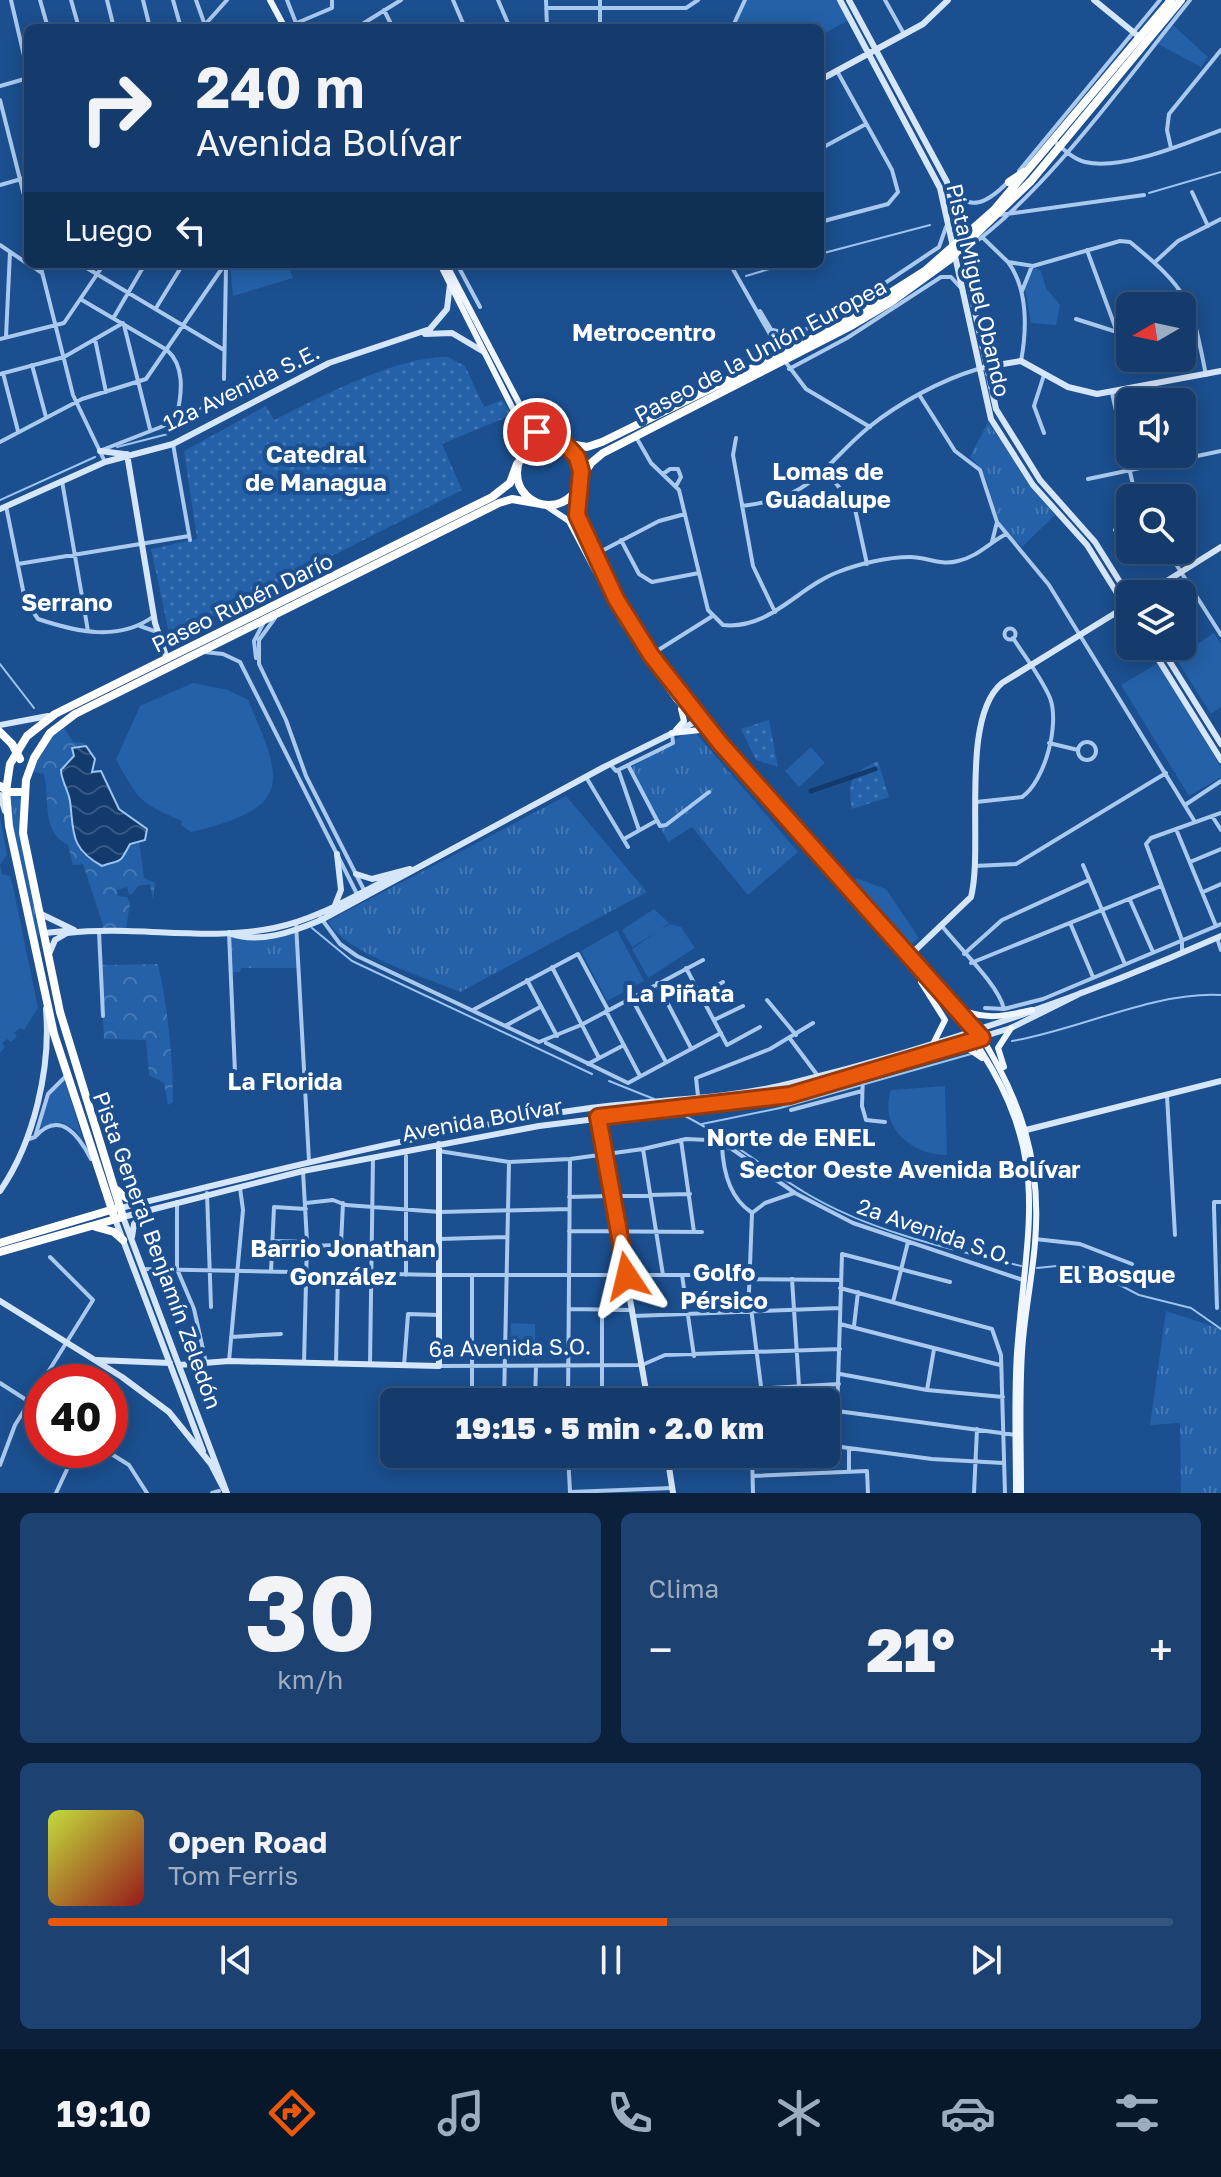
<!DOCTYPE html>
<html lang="es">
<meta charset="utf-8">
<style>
body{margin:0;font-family:"Golos Text",sans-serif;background:#1d4271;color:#f1f3f6;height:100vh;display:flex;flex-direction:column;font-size:30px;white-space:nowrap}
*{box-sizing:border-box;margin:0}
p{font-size:26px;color:#9dadc1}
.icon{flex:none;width:44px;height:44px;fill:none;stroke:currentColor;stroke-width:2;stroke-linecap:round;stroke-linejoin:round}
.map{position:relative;height:1493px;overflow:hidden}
.sheet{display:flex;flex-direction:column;gap:20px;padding:20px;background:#0b203b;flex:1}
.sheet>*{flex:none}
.hud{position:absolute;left:24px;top:24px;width:800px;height:244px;border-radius:12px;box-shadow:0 4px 20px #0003,0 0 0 2px #33557e;background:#143b6b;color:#f1f3f6;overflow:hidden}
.needle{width:52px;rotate:261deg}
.controls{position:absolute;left:1116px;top:292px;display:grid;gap:16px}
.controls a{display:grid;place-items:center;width:80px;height:80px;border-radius:12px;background:#143b6b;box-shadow:0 4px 20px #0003,0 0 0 2px #33557e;font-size:40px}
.speed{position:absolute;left:24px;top:1364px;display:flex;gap:16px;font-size:40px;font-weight:700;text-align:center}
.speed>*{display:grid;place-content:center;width:104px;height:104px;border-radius:50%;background:#143b6b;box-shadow:0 4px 20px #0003,0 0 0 2px #33557e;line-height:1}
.speed .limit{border:12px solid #d22;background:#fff;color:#111}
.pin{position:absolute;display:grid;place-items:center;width:68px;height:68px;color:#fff;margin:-34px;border:4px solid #fff;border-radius:50%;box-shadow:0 2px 8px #0007}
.me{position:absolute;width:88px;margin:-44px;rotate:350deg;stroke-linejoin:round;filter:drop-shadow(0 0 6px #0008)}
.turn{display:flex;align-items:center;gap:28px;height:168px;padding:0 40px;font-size:36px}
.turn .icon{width:104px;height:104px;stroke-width:2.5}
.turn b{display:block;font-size:56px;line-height:68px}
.then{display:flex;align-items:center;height:76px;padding:0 40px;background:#0003;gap:16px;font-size:30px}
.big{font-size:60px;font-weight:800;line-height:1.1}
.sheet .tile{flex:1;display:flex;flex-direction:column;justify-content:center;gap:12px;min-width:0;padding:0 28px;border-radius:12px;background:#1d4271}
.sheet .dial{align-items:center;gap:0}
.dial b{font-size:104px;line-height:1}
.song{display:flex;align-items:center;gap:24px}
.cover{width:96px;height:96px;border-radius:12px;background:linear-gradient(135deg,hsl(70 70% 55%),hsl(0 70% 35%))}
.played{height:8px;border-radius:4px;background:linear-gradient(90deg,#ea580c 55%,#33557e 55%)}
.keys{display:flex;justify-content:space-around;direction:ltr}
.heat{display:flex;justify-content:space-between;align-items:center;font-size:44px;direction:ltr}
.sheet .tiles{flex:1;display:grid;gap:20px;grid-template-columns:1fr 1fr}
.tile:last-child{grid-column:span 2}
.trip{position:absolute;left:380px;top:1388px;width:460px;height:80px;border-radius:12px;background:#143b6b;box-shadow:0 4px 20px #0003,0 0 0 2px #33557e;font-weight:800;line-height:80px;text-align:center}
.dock{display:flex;height:128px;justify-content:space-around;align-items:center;background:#08182b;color:#9dadc1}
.dock .icon{width:56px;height:56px}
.dock .selected{color:#ea580c}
.dock b{font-size:36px;color:#f1f3f6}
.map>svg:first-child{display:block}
</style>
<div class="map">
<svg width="1221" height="1493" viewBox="0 0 1221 1493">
<defs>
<pattern id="grass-tufts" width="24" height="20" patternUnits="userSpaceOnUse" patternTransform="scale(2)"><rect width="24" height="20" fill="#2461a8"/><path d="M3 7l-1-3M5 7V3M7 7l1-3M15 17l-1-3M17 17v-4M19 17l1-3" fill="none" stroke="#4579b5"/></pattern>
<pattern id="forest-crowns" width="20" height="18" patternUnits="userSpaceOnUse" patternTransform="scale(2)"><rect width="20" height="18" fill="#2461a8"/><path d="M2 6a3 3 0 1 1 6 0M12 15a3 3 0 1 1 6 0" fill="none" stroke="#4579b5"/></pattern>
<pattern id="garden-dots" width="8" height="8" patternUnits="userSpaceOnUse" patternTransform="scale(2)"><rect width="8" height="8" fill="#2461a8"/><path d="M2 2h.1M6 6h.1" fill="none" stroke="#4579b5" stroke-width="1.8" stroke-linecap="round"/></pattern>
<pattern id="water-waves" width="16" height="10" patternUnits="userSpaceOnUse" patternTransform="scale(2)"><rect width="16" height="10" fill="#123a6d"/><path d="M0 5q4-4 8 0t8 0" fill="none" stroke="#365883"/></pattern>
</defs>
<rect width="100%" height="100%" fill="#1b4f8f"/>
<!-- grass -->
<path fill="url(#grass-tufts)" d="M988 422 1031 487 1055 515 1022 547C1015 539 1005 532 1000 522 988 499 992 475 970 457Z
M689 731H694L798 852 748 895 692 827 668 842 630 768Z
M9 794 22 797 41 933 36 940 10 814Z
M566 796 647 892 460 992C426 977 345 954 328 921Z
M297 930 298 968H241L240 972H232L229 933 259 936Z
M1166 1311 1221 1329V1493H1181L1180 1423 1150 1425Z"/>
<!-- forest -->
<path fill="url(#forest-crowns)" d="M61 723 73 742 84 743 85 747 71 749 74 757 61 770C61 778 67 785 69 793 75 819 67 865 109 863 123 863 124 856 129 844L139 840 144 878 155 883 153 899 150 884 138 886 132 894H129L127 887 117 890 118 896 127 897 130 903 126 929 101 932 103 925 83 864 73 865 68 845C41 832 50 800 44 774L29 771Z
M158 964C168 1009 173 1057 173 1102L168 1105 164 1083 149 1075 146 1040 104 1039 100 965Z"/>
<!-- park -->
<path fill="#2461a8" d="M747 0H838L849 20 820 36V28H734Z
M1173 25 1208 57 1201 67 1158 44Z
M230 264H288L293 278 233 296Z
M1034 267 1041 271 1046 288 1060 305 1056 325 1031 323 1025 289Z
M1182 630 1193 647 1214 633 1221 644V707L1211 714 1168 646H1182Z
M1158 663 1221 767V777L1189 796 1121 685Z
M193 683 228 690 248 700C285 784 292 808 191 832L181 825 182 821C142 804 138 801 116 759L140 706Z
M811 747 825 763 799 787 785 771Z
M0 816 7 855 0 865 2 874 10 876 13 886 38 1008 24 1030 20 1028 14 1033 17 1036 11 1042 7 1039 2 1043 5 1047 0 1053Z
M856 878 886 889 919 938 905 950 853 884Z
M654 909 669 923 660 930 670 924 681 927 695 948 648 978 632 949 657 932 632 947 622 930Z
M617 930 644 981 607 1001 581 951Z
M65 1080 83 1141 77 1131 62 1122 40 1128 48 1097Z
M945 1086 947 1155C912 1155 878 1127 891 1090Z
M511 1323 535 1324V1358H510Z"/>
<!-- garden -->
<path fill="url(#garden-dots)" d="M448 357 465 366 484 407 502 400 512 415 442 444 462 490 170 638 151 549 197 539 184 451 266 406 274 420C321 397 396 356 448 357Z
M769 720 778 767 756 760 741 729Z
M878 761 889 797 852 809C847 780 851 773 878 761Z"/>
<!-- water -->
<path fill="url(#water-waves)" stroke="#9cc4f0" stroke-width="2" d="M86 746 95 759 92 772 101 771 119 809 147 829 145 840 130 844C119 865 122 859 102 866 69 848 74 831 70 801 68 789 61 780 61 770L74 756 72 748Z"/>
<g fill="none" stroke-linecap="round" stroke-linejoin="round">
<!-- stream -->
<path stroke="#9cc4f0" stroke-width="2" d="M1149 193 1221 172
M820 254 930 225
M746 276 786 264
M117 447 168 434 207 403 272 369
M0 500 95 457
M0 664 34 708
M312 928 352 961 592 1074
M1012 1041C1078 1030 1156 991 1221 995
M609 1081 654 1099
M679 1113C724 1135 761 1166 804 1192 868 1231 949 1249 1021 1266
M702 1124 780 1108 971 1054
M1037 1268 1076 1264 1089 1269 1139 1295 1191 1308 1221 1329"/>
<!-- canal -->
<path stroke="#123a6d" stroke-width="5" d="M811 791 875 769"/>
<!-- street -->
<path stroke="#a9c9ee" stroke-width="4" d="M11 0 28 73
M40 0 48 28
M71 0 79 28
M107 0 114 28
M143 0 150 28
M173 0 181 28
M196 0 206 28
M287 0 296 23
M453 0 465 28
M498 0 510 28
M546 0 547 28
M885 0 904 34
M546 8H686L698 0
M384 10 393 28
M202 28 227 0
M285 28 332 8V0
M356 28 401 0
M600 28V0
M732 28 745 0
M0 86 28 78
M0 100 28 211
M1053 140C1062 148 1073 159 1085 162 1122 171 1186 143 1221 130
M1171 148 1167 130 1169 114 1221 50
M820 149 866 124
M1019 171 1160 0
M0 185 28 177
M950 187C969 214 988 202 1007 183
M1192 192 1208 226
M999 215 1144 195
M820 222 888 204 898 192 892 170 837 71
M982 237 1008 262 1033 266 1120 241 1130 242C1191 292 1191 301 1206 375
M0 245 28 264
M1087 250 1117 332H1130
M963 251C1044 196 1127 78 1190 0
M1008 262C1028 289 1027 329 1021 361
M1155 262 1178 241 1221 219
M29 264 42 273
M40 264 73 395 105 462
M80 264 224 350
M457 264 480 307
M526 264H536
M730 264 780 352
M1022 291 1032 266
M82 300 167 350C185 366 182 392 177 415L166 425 102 450
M156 308 183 264
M760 311 784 351
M114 317 145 264
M1076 319 1117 332
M1182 324 1195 322
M124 325 150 429
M773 330 793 335 837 315 939 247 946 227
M6 337 10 252
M0 339 64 323 104 264
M95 339 106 392
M784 360 806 389 870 427
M32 365 46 417
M789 369 847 338 941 277H951L960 287
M3 373 18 431
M0 374 64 357 123 323
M224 379 226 266
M1112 393 1136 498
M920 396 955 451 980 470 997 522 1049 585 1195 822
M1044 433 1034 406 1044 375
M636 437 651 463 679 490 708 610 723 625C770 630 798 587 838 572 858 564 888 557 910 557 927 557 940 566 958 561 977 557 989 543 1006 534
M736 438 733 455 753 566 775 612
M0 442 82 399 146 379 225 264
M173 444 190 540
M827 471 855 509 867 564
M663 474 670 469H678L681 477 676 486
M1088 479 1221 451
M62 481 88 631
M6 506 25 600 38 619C77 632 119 642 154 616
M742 506C815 497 820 468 869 427 899 403 941 380 978 369
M1115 530 1125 535
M1130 530 1125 535 1130 541
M621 540 639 574 652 582 699 573
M992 542 997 522
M1117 547 1127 540
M1167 550 1221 635
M594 555 659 521 685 514
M1131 557 1132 550
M18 564 189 536
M275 618 259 640V664L286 720 306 776 364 890
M140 626 157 632
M1004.5 634a5.5 5.5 0 1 1 11 0a5.5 5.5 0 1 1-11 0Z
M204 652 223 654 240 662 357 894
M652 654 711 617
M256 658 254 641 264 622
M1078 751a9 9 0 1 1 18 0a9 9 0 1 1-18 0Z
M1049 743 1078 750
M610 764 616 771 673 743 672 733
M629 767 660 826 666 825 709 792
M619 772 639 830
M586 777 628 847
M976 802 1022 797C1045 781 1060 724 1050 698 1041 677 1025 657 1013 638
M1185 805 1221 781
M1212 816 1221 830
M1176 829 1216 926
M624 839 656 821
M1190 862 1221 849
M1083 865 1124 962
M974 866 1016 864 1166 773
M1203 892 1221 884
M1130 900 1153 952
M318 914 340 944 357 956 539 1042 581 1025 703 960
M296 923 309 1161
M1071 925 1093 977
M942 926C959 948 998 984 1004 1009
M99 932 103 1016
M229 933 235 1073
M1217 938 1221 950
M1182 952V940L1146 844 1151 838 1221 813
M964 954 1002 920 1089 880
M971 963 1161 886
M552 967 599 1058
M686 968 727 1045 760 1027
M527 980 557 1036
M657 983 691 1048
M701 995 723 982
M631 997 666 1062
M767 1000 796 1035
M985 1008 1004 1009 1043 999 1221 924
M473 1010 578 954 608 1010
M606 1011 640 1076
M714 1020 743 1006
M505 1026 540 1007
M791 1040 818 1076
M546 1043 628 1083 721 1033
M588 1064 624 1045
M863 1073 862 1106 866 1120 885 1122
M698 1096 696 1078 770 1049 813 1023
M1167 1096 1175 1235
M791 1110 862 1091
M35 1137C60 1109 79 1136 91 1159
M26 1140 35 1137 48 1094 66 1076
M681 1140 694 1232
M722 1145C723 1171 730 1198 751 1212
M643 1149 663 1275
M439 1151 509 1162 570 1159 643 1149 686 1139 708 1140 732 1149 795 1193 853 1223 1023 1280
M406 1156V1275
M303 1171 307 1242 304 1363
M207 1193 211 1307
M569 1197 690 1194
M177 1202V1269L194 1309 206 1363
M306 1203 333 1200 346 1205 440 1212 569 1209
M569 1231 702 1232
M440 1239 506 1237
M1035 1239 1080 1244 1132 1264
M273 1241 307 1242
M341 1244 343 1203
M307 1246 372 1244
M142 1269 439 1275H701
M271 1272 274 1207 306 1209
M682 1275 694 1356
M749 1279 840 1280
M792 1279 799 1386
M840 1288 992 1329 1001 1355 1005 1493
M893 1302 908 1242
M1217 1308 1214 1208V1202H1221
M569 1309 633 1310
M634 1316 840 1308
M840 1324 1000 1365
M854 1326 858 1292
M231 1337 281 1334
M229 1361 243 1210 240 1188
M336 1363 338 1273
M370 1365 373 1157
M404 1366 408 1314 439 1315
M439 1366 642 1365 665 1355 840 1349
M840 1374 927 1390 1003 1397
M0 1383 42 1410
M803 1386 804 1402
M927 1390 934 1349
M568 1395H646L839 1384
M472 1402V1275
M504 1402 509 1162
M535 1402 536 1366
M568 1402 570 1159
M602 1402V1310
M763 1402 749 1292 752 1213 765 1203 794 1193
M837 1411 1016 1435
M826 1427 835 1428 837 1416 842 1254 950 1282
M826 1445 932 1459 1003 1463
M105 1450 129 1465 147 1493
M568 1454 570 1492
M752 1454 753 1493
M568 1460 668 1459
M0 1465 15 1425 93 1300 50 1257
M849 1471V1449
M753 1476 867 1471 868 1493
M570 1492 672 1488
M56 1493 76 1450
M212 1493 219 1491
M974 1493 977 1429"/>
<!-- secondary -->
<path stroke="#d6e6fa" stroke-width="6" d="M840 0 940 188 991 419 1033 485 1087 545 1130 614
M849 0 947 182 996 409 1040 480 1095 542 1130 598
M1094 0 1143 40
M820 80 923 24 948 0
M425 334 452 333 484 352
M985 367 1021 361 1068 387 1097 394 1221 371
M100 451 124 454
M127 454 155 623 167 659
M0 509 105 462 173 444 329 363 430 329 447 309 450 284
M1146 594 1221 547
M1150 646 1221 760
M1160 646 1221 744
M0 725 48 716
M0 795 5 811
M356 874 372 879 410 869
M335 905 341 890 337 854
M41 914 74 930
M44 933 66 931
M229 933C258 945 295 931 321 920L604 767 697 721
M49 954 55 940 67 933C135 925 206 942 274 928 320 919 360 892 402 872
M908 957 971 897C984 847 959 719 1002 683L1130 604
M598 1117 648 1402
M1026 1130 1221 1081
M0 1191C34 1142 51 1068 46 1009
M120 1208C270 1172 422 1132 576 1110 647 1099 722 1101 792 1083 939 1047 1083 997 1221 936
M115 1219 203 1451
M132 1237 134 1224 144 1213
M0 1301 122 1377 169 1412 211 1464 226 1493
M96 1360 170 1363
M179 1365 229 1361 439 1366V1144
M667 1454 673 1493
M227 1493 123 1217 303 1171 539 1126 790 1095 1011 1028 1081 993"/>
<!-- primary -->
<path stroke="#f0f6ff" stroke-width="6" d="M270 0 285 28
M440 264 522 427 520 459
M446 264 530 424 552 440
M578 488C567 584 750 777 814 849 868 910 921 971 977 1030 1021 1099 1042 1161 1035 1243 1032 1280 1024 1316 1022 1352 1019 1399 1021 1446 1021 1493
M545 505 569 521 623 623 676 699 969 1033C1054 1154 1027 1218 1017 1353 1014 1399 1016 1447 1016 1493
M676 730 684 721 681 709
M672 733 700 730
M921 982 945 1020 934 1042
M958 1008C983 1021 1006 1016 1032 1010
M949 1048 969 1049 982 1058
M1004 1067 998 1048 1011 1028"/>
<!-- highway -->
<path stroke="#fff" stroke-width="8" d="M1009 182 1024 172
M517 473a32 32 0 1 1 64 0a32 32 0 1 1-64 0Z
M558 442 587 447 602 442 838 326 926 270 994 210 1171 0
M580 480 591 463 603 453 849 327 891 302 949 260 1031 181 1181 0
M0 732 12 744
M0 786 10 792H25
M115 1189 127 1198 143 1202
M115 1219 54 1034 9 826 6 791 10 764 27 736 55 714 492 497 510 483 517 464
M96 1227 114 1232 123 1240
M0 1243 114 1209
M0 1252 123 1217 60 1012 23 833 26 780 34 758 50 733 75 714 499 503 512 499 541 504"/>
<!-- highway-bridge -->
<path stroke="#fff" stroke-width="8" d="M12 744 20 759"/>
</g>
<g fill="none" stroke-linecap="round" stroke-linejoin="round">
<!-- route casing -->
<g stroke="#983908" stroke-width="20">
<path id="route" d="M537 432 566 445 577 457 581 471 577 515 616 599 651 655 720 743 982 1038 790 1095 598 1117 627 1276"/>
</g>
<!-- route -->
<use href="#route" stroke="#ea580c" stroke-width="14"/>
</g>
<g text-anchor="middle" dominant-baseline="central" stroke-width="8" stroke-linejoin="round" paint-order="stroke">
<!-- street labels -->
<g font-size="22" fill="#fff" stroke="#1b4f8f">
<text transform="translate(979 290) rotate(77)">Pista Miguel Obando</text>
<text transform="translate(760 350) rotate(-28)">Paseo de la Unión Europea</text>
<text transform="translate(241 387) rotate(-26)">12a Avenida S.E.</text>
<text transform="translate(242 602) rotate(-26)">Paseo Rubén Darío</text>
<text transform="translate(482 1119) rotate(-10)">Avenida Bolívar</text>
<text transform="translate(935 1231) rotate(19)">2a Avenida S.O.</text>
<text transform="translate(158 1250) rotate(70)">Pista General Benjamín Zeledón</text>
<text transform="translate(510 1347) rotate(-1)">6a Avenida S.O.</text>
</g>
<!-- neighbourhood labels -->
<g font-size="24" font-weight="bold" fill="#fff" stroke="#1b4f8f">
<text x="644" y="331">Metrocentro</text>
<text x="316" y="453">Catedral<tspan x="316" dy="28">de Managua</tspan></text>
<text x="828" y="470">Lomas de<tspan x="828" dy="28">Guadalupe</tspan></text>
<text x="67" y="601">Serrano</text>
<text x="680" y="992">La Piñata</text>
<text x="285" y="1080">La Florida</text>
<text x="791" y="1136">Norte de ENEL</text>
<text x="910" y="1168">Sector Oeste Avenida Bolívar</text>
<text x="343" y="1247">Barrio Jonathan<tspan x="343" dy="28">González</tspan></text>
<text x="724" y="1271">Golfo<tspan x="724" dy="28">Pérsico</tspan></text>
<text x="1117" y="1273">El Bosque</text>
</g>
</g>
</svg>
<div class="controls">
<a><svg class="needle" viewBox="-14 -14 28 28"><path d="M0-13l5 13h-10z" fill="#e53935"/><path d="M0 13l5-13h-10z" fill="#9dadc1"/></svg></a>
<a><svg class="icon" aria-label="sound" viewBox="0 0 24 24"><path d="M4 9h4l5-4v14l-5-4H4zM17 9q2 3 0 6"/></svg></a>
<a><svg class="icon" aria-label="search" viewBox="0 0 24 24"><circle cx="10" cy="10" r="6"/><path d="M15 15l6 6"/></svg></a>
<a><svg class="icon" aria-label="layers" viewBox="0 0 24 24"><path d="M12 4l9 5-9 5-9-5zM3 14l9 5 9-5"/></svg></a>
</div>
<div class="speed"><div class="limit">40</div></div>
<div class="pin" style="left:537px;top:432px;background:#d93025"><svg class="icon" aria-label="arrive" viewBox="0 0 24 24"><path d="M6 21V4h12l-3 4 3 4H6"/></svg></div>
<svg class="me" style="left:627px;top:1276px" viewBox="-20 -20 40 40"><path d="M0-17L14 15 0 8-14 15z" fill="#ea580c" stroke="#fff" stroke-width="4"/></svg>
<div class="trip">19:15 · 5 min · 2.0 km</div>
<div class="hud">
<div class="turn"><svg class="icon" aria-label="right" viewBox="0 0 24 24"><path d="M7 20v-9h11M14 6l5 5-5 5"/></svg><div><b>240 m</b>Avenida Bolívar</div></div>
<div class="then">Luego<svg class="icon" aria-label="left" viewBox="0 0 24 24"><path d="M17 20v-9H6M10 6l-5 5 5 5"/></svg></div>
</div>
</div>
<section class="sheet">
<div class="tiles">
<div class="tile dial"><b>30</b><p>km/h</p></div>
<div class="tile"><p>Clima</p>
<div class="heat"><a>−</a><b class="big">21°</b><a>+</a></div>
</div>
<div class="tile">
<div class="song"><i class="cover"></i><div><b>Open Road</b><p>Tom Ferris</p></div></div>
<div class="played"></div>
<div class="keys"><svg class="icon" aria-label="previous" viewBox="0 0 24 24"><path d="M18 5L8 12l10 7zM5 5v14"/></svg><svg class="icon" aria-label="pause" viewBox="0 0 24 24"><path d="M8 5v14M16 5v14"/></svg><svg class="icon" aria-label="next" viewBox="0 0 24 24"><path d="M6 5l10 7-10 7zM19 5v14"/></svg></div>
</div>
</div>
</section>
<nav class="dock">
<b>19:10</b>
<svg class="icon selected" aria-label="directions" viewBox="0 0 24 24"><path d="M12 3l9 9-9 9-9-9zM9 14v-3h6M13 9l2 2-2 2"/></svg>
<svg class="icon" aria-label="music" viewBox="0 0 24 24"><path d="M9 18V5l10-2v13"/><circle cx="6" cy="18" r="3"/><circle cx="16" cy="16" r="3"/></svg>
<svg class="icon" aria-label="phone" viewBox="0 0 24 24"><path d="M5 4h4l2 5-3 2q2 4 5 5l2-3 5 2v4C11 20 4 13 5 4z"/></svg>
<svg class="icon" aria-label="climate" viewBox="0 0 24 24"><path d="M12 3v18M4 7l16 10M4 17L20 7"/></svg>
<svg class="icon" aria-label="car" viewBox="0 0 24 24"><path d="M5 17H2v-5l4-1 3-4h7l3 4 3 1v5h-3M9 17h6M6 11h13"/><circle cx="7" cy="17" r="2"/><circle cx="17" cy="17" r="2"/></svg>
<svg class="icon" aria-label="filters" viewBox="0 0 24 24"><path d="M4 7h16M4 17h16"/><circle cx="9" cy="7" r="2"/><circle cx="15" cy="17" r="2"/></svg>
</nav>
